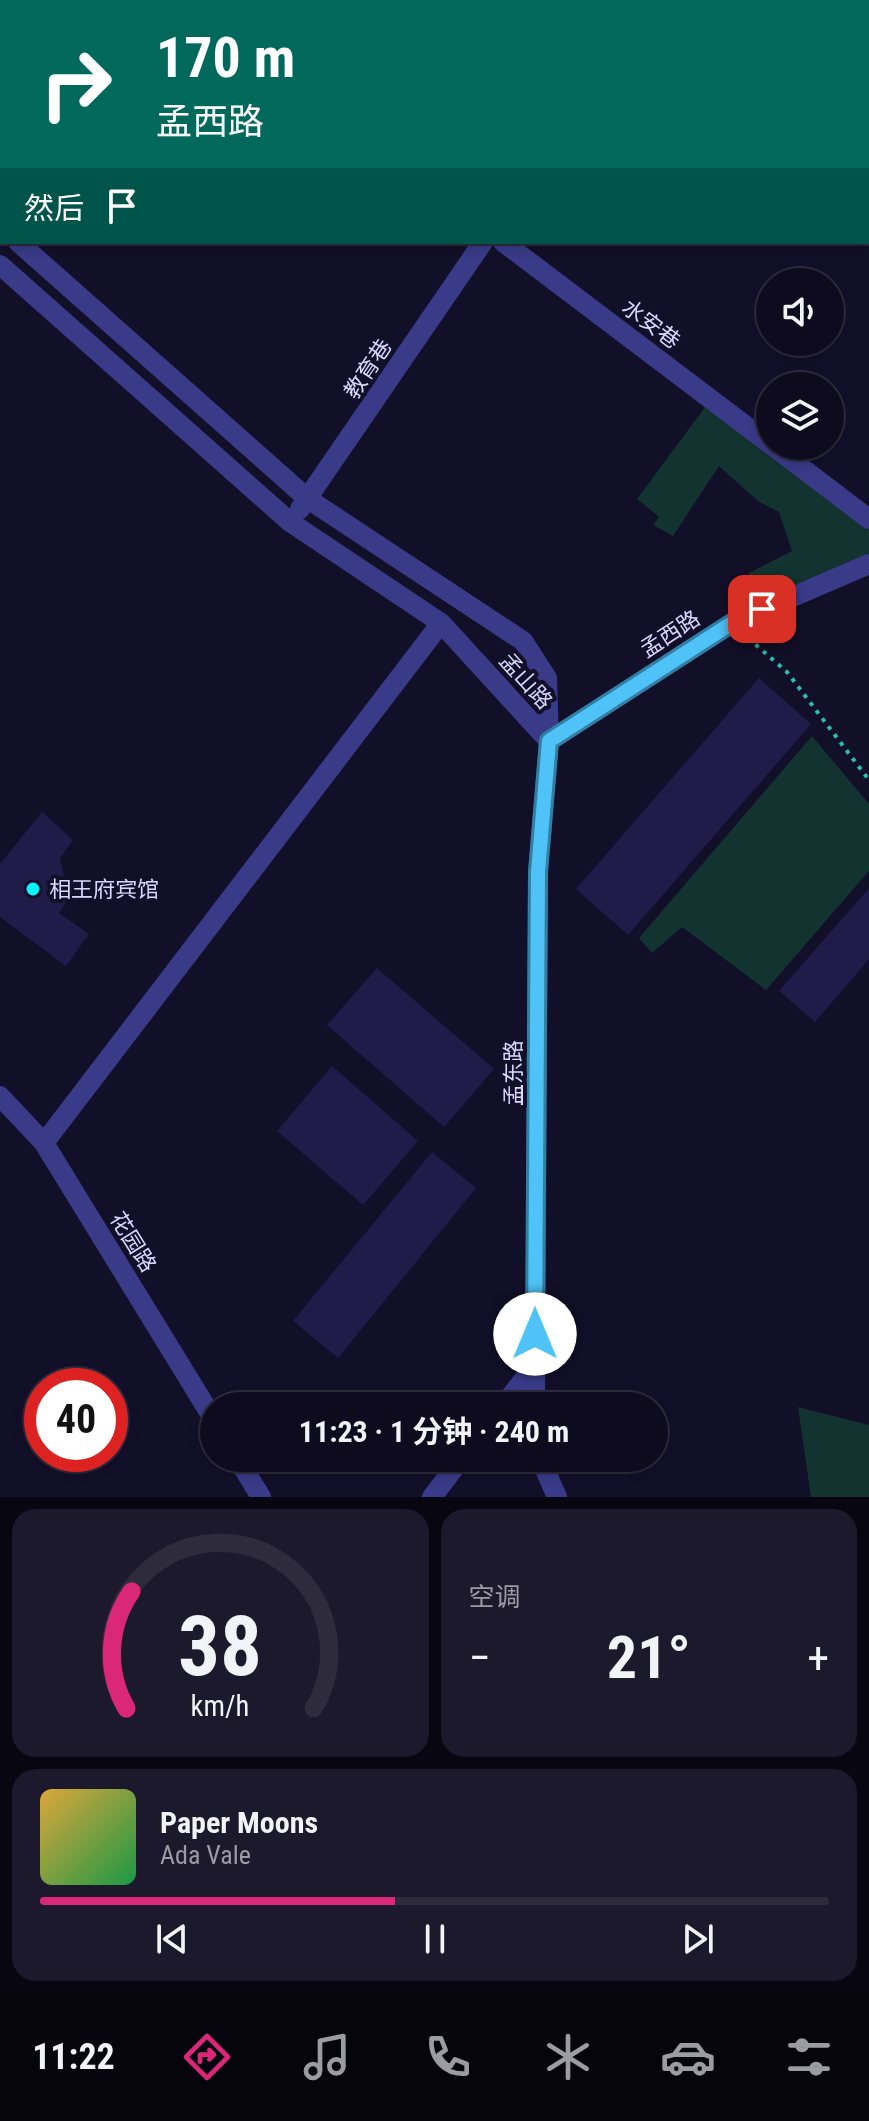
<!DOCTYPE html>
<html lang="zh">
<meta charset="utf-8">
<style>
body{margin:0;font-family:"Roboto Condensed","Noto Sans SC",sans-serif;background:#1c192c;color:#f1f3f6;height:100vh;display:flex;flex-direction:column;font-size:30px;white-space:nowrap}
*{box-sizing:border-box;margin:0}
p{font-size:26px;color:#9b9ba4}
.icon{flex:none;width:44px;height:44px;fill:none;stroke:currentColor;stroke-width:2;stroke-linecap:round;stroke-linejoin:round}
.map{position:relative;height:1497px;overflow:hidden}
.side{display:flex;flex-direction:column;gap:12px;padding:12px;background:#080611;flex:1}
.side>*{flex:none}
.hud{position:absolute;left:0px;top:0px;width:870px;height:244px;box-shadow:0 4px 12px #0003,0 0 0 2px #2e2b3d;background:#00695c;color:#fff;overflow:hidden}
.tools{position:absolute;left:756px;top:268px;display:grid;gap:16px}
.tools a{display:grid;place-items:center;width:88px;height:88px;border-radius:50%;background:#0e0b1f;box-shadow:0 4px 12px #0003,0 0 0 2px #2e2b3d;font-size:40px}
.speed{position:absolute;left:24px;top:1368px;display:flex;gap:16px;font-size:40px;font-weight:700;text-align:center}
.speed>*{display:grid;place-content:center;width:104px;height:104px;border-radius:50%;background:#0e0b1f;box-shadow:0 4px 12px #0003,0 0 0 2px #2e2b3d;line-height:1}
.speed .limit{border:12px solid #d22;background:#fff;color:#111}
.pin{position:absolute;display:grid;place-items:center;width:68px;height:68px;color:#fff;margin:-34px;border-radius:16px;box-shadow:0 4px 12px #0006}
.me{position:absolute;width:88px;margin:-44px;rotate:0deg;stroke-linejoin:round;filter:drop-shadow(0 0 6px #0008)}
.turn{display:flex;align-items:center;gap:28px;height:168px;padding:0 24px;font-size:36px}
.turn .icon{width:104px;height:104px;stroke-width:2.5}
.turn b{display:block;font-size:56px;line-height:68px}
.then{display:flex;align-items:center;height:76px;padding:0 24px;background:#0003;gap:16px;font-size:30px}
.big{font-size:60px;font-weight:700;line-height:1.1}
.side .widget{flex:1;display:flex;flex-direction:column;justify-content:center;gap:12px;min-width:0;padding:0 28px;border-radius:24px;background:#1c192c}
.side .dial{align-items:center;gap:0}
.dial svg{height:208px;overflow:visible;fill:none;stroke:#2e2b3d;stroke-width:7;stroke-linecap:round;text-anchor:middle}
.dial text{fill:#f1f3f6;stroke:none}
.song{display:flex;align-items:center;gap:24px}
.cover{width:96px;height:96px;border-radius:12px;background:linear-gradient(135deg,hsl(40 70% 55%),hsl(140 70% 35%))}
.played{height:8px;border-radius:4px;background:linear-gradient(90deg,#db2777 45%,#2e2b3d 45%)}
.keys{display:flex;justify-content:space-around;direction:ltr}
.heat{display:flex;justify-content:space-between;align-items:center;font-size:44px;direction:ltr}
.side .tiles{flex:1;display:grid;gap:12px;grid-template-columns:1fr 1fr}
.widget:last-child{grid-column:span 2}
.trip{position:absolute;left:200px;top:1392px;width:468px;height:80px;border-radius:40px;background:#0e0b1f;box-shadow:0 4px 12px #0003,0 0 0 2px #2e2b3d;font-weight:700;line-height:80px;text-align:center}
.tab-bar{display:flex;height:128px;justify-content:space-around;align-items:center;background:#06040c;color:#9b9ba4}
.tab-bar .icon{width:56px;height:56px}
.tab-bar .selected{color:#db2777}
.tab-bar b{font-size:36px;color:#f1f3f6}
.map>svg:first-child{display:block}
</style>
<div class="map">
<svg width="869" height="1497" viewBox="0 0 869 1497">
<rect width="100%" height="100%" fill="#120f29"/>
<!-- green -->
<path fill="#123330" d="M711 399 869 519V564L762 609 752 597 749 573 792 551 779 512 759 502 719 466 673 536 653 525 659 517 637 499Z
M812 736 869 804V871L766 990 682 927 652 953 639 938Z
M798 1407 869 1425V1497H811Z"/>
<!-- building -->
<path fill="#211b4a" d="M759 678 811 724 628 935 576 889Z
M42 812 73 840 60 858 69 898 59 913 89 934 66 966 0 917V864Z
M869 888V959L815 1022 779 991Z
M377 968 494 1069 444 1127 327 1025Z
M332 1066 418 1141 363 1205 277 1131Z
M432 1152 476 1188 338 1358 293 1321Z"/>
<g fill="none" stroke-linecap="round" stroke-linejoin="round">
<!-- path -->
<path stroke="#2cbeac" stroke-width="4" stroke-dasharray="4 6" stroke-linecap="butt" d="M748 638 787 672 869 780"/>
<!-- minor -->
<path stroke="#393b89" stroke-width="20" d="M816 0 818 2
M646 2 647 0
M868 37 869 38
M0 226 2 228
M18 242 308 499 523 641 547 678 549 741 538 872 535 1406
M503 242 770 444
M0 265 290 522 441 623 549 741
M773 446 869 519
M300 509 483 242
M549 741 732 623 869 564
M0 1096 44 1143 214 1420
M44 1143 441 623
M503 1406 535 1365
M237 1458 261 1497
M540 1458 557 1497
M432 1497 462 1458"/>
</g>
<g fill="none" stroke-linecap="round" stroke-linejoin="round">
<!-- route casing -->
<g stroke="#337fa1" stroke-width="20">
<path id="route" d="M535 1334 538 872 549 741 732 623 762 609"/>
</g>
<!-- route -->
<use href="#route" stroke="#4fc3f7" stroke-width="14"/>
</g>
<!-- markers -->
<circle fill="#03f5ff" stroke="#120f29" stroke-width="3" cx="33" cy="889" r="8"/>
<g text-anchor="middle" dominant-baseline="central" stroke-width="8" stroke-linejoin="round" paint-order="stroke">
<!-- street labels -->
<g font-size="22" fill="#d9d7ff" stroke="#120f29">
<text transform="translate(651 324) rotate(37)">水安巷</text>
<text transform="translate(368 369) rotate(-56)">教育巷</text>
<text transform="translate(670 634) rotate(-33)">孟西路</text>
<text transform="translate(526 681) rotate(48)">孟山路</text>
<text transform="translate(513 1073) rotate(-90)">孟东路</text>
<text transform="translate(133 1242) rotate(58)">花园路</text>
</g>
<!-- poi labels -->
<g font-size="22" fill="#d9d7ff" stroke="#120f29" text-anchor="start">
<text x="49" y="889">相王府宾馆</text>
</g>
</g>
</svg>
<div class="tools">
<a><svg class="icon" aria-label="sound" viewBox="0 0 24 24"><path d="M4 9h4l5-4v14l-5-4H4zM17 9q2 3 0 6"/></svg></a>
<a><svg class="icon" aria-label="layers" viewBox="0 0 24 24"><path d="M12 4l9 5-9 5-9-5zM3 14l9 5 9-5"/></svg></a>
</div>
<div class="speed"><div class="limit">40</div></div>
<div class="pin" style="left:762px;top:609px;background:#d93025"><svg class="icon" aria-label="arrive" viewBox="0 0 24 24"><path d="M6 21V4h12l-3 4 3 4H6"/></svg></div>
<svg class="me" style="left:535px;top:1334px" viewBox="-20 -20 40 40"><circle r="19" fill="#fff"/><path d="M0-13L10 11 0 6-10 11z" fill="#4fc3f7"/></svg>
<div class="trip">11:23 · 1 分钟 · 240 m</div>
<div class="hud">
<div class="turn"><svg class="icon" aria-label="right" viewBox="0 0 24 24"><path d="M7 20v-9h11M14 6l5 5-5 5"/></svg><div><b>170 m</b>孟西路</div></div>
<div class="then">然后<svg class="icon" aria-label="arrive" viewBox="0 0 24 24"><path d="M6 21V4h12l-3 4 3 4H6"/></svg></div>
</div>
</div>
<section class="side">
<div class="tiles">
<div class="widget dial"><svg viewBox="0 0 100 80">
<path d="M14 69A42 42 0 1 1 86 69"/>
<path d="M14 69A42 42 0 0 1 16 24" stroke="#db2777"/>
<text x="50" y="56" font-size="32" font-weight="700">38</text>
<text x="50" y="72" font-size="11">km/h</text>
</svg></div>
<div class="widget"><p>空调</p>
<div class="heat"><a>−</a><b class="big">21°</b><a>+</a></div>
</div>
<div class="widget">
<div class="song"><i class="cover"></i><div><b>Paper Moons</b><p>Ada Vale</p></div></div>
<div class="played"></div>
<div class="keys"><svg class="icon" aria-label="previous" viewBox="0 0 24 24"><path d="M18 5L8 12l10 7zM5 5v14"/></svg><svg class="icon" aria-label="pause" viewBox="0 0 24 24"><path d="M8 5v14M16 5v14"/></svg><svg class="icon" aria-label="next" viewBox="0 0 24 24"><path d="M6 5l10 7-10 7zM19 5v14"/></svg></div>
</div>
</div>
</section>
<nav class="tab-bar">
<b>11:22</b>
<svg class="icon selected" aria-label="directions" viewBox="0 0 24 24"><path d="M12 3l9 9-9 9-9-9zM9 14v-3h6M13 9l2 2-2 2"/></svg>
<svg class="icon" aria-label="music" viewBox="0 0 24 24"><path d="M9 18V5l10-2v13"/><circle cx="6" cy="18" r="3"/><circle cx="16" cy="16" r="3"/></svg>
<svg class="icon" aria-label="phone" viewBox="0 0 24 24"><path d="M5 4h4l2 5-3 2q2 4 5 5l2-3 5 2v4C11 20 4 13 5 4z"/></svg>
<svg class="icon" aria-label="climate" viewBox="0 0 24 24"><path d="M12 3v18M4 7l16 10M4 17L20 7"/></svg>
<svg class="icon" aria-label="car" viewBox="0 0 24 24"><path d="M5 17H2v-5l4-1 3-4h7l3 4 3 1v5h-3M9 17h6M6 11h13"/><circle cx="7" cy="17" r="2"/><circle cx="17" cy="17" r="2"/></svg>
<svg class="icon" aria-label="filters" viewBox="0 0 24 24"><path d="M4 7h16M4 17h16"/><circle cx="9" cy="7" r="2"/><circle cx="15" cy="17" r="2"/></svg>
</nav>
